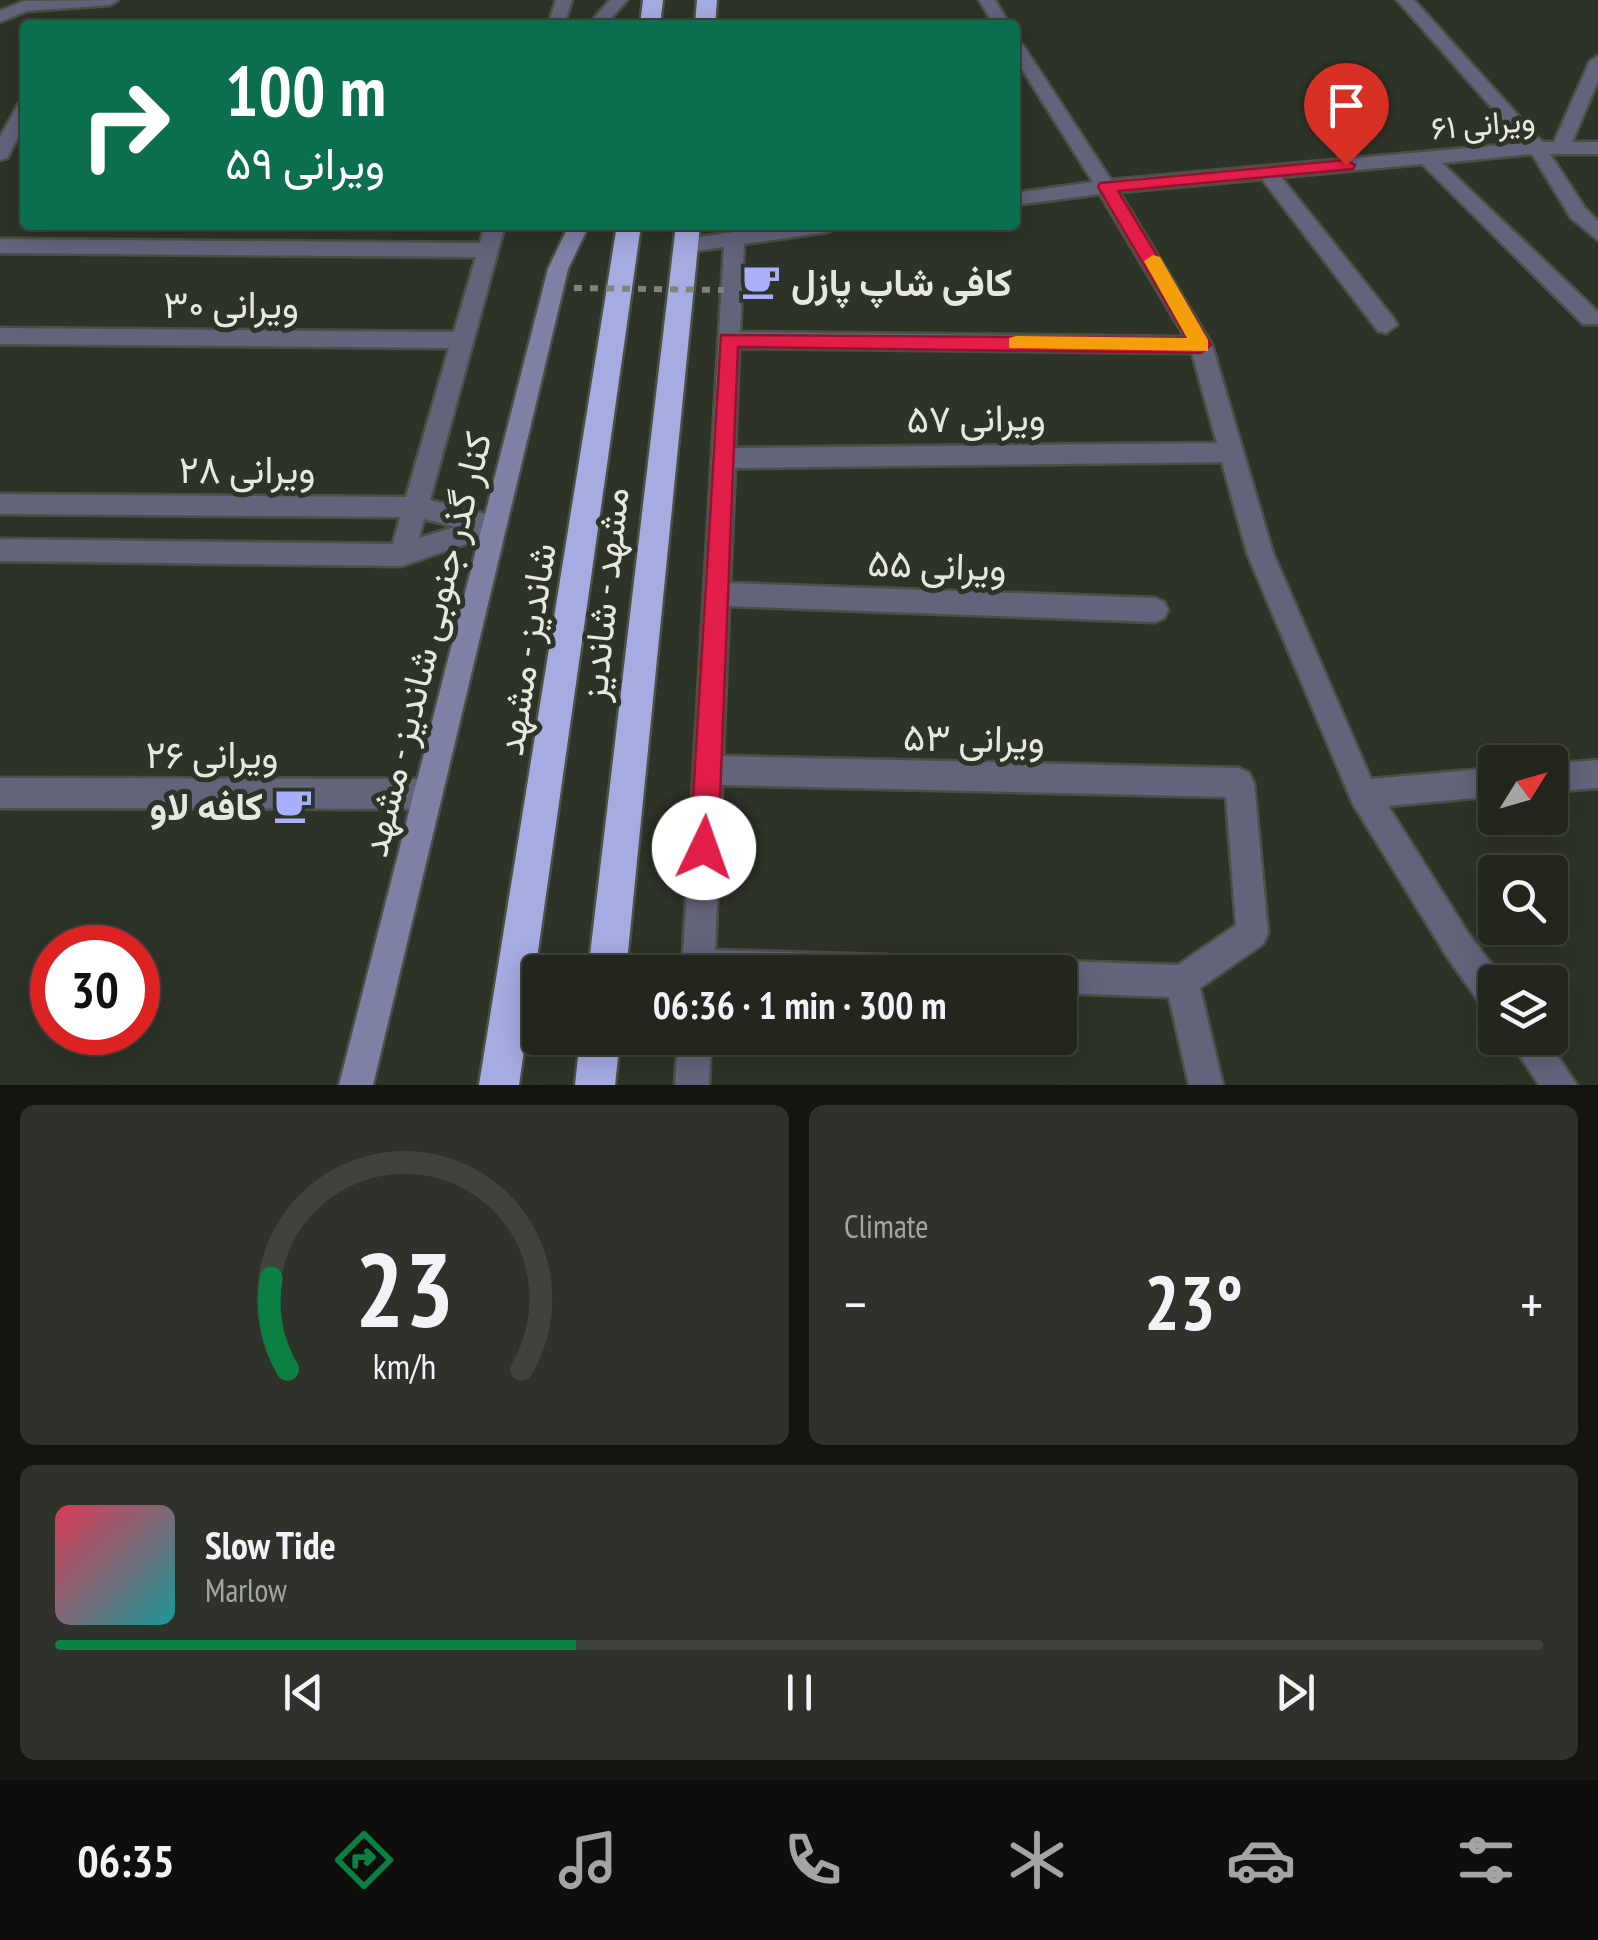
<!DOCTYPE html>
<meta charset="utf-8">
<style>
body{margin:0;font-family:"PT Sans Narrow",Vazirmatn,sans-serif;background:#2e322a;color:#f1f3f6;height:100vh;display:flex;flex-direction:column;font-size:38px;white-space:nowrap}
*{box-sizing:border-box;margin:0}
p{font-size:32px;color:#a2a5a4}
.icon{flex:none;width:55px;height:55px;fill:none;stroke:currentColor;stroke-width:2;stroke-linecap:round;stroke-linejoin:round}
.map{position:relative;height:1085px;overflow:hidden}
.sheet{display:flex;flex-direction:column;gap:20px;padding:20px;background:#131510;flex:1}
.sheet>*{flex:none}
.guide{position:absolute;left:20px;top:20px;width:1000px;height:210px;border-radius:10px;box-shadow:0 5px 25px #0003,0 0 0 2px #3f433b;background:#0b6e4f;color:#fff;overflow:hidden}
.needle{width:65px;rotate:53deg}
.buttons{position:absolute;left:1478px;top:745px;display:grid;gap:20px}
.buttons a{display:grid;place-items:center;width:90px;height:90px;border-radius:10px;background:#22261d;box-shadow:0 5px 25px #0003,0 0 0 2px #3f433b;font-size:50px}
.speed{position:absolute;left:30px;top:925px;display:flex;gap:20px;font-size:50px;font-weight:700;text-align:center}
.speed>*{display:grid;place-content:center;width:130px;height:130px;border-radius:50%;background:#22261d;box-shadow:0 5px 25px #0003,0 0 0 2px #3f433b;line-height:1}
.speed .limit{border:15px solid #d22;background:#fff;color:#111}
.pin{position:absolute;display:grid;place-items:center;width:85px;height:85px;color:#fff;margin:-102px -42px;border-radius:50% 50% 50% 0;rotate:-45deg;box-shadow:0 0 10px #0007}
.pin .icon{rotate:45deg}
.me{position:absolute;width:110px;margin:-55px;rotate:3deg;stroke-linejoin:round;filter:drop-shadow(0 0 8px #0008)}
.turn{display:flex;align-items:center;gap:35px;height:210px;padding:0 40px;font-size:45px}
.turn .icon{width:130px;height:130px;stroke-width:2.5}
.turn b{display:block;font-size:70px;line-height:85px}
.big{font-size:75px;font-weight:700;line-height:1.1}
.sheet .card{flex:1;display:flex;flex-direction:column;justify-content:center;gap:15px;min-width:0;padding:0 35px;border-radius:15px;background:#2e322a}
.sheet .dial{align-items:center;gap:0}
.dial svg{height:260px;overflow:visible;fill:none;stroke:#3f433b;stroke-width:7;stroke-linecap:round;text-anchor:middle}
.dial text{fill:#f1f3f6;stroke:none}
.song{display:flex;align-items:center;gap:30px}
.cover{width:120px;height:120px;border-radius:15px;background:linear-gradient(135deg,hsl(350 70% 55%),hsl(180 70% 35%))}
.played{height:10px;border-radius:5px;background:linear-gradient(90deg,#0b8043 35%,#3f433b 35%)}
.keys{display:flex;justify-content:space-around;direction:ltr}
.heat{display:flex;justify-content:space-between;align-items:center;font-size:55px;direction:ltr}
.sheet .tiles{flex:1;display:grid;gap:20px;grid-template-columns:1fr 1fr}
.card:last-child{grid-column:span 2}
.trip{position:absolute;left:522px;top:955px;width:555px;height:100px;border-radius:10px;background:#22261d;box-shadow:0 5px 25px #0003,0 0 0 2px #3f433b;font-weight:700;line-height:100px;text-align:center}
.tabs{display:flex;height:160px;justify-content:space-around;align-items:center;background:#0e0f0c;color:#a2a5a4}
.tabs .icon{width:70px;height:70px}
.tabs .current{color:#0b8043}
.tabs b{font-size:45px;color:#f1f3f6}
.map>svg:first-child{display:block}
</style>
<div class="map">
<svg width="1598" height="1085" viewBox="0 0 1598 1085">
<rect width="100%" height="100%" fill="#2e3327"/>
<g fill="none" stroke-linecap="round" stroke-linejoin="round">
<!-- street casing -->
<g stroke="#4b5045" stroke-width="5">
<path id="street" d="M118 0 110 5 27 11 0 22V11L24 1Z
M556 0H572L564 25H548Z
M610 0H627L605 25H588Z
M979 0H995L1010 25H994Z
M1397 0H1414L1542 142H1554L1590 61 1598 56V81L1572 142H1598V154H1550L1585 208 1598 221V240L1571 218 1532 154 1442 163 1598 312V324H1583L1422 164 1281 177 1394 319 1397 325 1386 333 1378 331 1262 179 1119 192 1212 345 1273 553 1371 779 1495 768V796L1388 806 1468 933 1505 982H1495V1012L1483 1008 1446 955 1353 804 1247 553 1222 462 735 468 730 583 1155 598 1164 602 1168 610 1164 618 1155 622 729 606 723 756 1239 768 1249 773 1254 783 1268 933 1263 944 1200 988 1223 1085H1189L1169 997 1060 993V972H1046L1049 966 1060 961 1178 965 1236 925 1226 797 722 785 715 950 918 956 929 961 934 972H682L724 247 687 252 677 245 680 240 780 225H838L828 232 744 244 740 332 1185 337 1100 194 1015 205V193L1093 182 1015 58V40L1023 45 1111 180 1523 143ZM739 348 1192 353 1217 443 735 448Z
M25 102V124L7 158 0 160V137L19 103Z
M485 225H505L430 500 501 518 504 525 501 532 402 566 0 561V539L393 544 400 517 0 514V494L406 497 449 348 0 344V328L454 332 476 257 0 253V239L480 243ZM424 519 455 527 419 538Z
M1598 760V788L1550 792V764Z
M0 778 424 779 434 784 439 794 434 804 424 809 0 808Z
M678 1038H711L709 1085H675Z
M1508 1038H1545L1577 1085H1539Z"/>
</g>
<!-- secondary casing -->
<g stroke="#4b5045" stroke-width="5">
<path id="secondary" d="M569 225H589L568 269 373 1085H339L548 269Z"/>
</g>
<!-- highway casing -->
<g stroke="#4b5045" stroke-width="5">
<path id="highway" d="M643 0H663L660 25H640Z
M697 0H717L715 25H695Z
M617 225H641L519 1085H479Z
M676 225H700L626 972H588Z
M580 1038H620L615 1085H575Z"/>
</g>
<!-- street -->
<use href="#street" fill="#62647b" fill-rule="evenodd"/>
<!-- secondary -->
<use href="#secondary" fill="#7e81a5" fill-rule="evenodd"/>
<!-- highway -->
<use href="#highway" fill="#a6abe2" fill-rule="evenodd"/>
<!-- path-bridge -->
<path stroke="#7f8379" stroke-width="6" stroke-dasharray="8 8" stroke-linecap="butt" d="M574 288 724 290"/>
</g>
<!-- route -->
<path fill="#e11d48" stroke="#92132f" stroke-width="2.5" d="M1346 160 1355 165 1353 169 1118 191 1211 345 1201 353 738 347 718 848 714 858 704 862 694 858 690 848 721 335 1187 338 1098 187 1100 183Z"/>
<!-- slow -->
<path fill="#f59e0b" d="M1153 255 1160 257 1208 340V351L1009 348V338L1016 336 1187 338 1144 261Z"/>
<!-- icons -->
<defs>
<g id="cafe-bare" transform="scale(3)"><path d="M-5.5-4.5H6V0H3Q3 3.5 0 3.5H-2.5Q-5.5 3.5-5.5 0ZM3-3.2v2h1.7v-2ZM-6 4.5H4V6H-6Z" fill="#aaaffb" stroke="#2e3327" stroke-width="2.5" paint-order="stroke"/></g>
</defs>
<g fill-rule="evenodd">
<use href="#cafe-bare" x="761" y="281"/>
<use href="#cafe-bare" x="293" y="805"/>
</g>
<g text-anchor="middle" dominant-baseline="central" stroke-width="10" stroke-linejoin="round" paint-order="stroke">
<!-- far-street labels -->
<g font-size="32" fill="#e5e8e1" stroke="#2e3327">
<text transform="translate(1483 123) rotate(-5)">ویرانی ۶۱</text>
</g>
<!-- poi labels -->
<g font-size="38" font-weight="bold" fill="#e5e8e1" stroke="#2e3327" text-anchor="start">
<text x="791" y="281">کافی شاپ پازل</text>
<text x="263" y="805" text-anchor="end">کافه لاو</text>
</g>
<!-- street labels -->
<g font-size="38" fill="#e5e8e1" stroke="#2e3327">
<text x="231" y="303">ویرانی ۳۰</text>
<text transform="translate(976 417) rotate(-1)">ویرانی ۵۷</text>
<text x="247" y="468">ویرانی ۲۸</text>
<text transform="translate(937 564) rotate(2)">ویرانی ۵۵</text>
<text transform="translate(603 594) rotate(-84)">مشهد - شاندیز</text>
<text transform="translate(425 644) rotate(-76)">کنار گذر جنوبی شاندیز - مشهد</text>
<text transform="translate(525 649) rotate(-81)">شاندیز - مشهد</text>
<text transform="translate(974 737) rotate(1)">ویرانی ۵۳</text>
<text x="212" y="753">ویرانی ۲۶</text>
</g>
</g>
</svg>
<div class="buttons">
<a><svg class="needle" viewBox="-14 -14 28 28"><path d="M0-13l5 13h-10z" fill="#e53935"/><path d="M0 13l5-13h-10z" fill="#a2a5a4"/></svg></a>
<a><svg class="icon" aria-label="search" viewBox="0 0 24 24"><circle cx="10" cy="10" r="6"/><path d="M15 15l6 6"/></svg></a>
<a><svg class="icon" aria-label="layers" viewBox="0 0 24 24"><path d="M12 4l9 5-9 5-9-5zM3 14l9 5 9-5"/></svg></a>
</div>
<div class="speed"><div class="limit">30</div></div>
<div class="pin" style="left:1346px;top:165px;background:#d93025"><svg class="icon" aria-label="arrive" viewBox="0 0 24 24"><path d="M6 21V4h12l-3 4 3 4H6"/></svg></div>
<svg class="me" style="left:704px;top:848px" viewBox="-20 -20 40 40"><circle r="19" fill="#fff"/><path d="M0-13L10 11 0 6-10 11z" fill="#e11d48"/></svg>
<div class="trip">06:36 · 1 min · 300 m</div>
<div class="guide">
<div class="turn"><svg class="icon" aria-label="right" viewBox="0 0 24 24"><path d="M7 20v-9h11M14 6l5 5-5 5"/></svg><div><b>100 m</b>ویرانی ۵۹</div></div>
</div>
</div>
<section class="sheet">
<div class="tiles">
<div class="card dial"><svg viewBox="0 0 100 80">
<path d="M14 69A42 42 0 1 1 86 69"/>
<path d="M14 69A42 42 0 0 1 9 41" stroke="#0b8043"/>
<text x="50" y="56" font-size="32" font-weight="700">23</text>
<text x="50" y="72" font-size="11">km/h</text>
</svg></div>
<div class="card"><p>Climate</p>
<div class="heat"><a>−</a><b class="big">23°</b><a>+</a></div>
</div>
<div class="card">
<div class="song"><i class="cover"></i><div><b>Slow Tide</b><p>Marlow</p></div></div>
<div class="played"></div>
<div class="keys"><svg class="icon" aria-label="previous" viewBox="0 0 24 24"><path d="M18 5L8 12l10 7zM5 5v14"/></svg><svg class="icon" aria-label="pause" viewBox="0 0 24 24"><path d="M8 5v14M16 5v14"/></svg><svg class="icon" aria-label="next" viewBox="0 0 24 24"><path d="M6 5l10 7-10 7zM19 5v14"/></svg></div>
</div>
</div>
</section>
<nav class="tabs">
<b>06:35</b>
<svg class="icon current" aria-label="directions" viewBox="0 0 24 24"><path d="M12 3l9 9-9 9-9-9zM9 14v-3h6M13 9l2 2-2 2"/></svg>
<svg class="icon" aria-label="music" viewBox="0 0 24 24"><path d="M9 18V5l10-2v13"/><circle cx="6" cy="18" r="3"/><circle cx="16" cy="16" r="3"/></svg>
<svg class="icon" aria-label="phone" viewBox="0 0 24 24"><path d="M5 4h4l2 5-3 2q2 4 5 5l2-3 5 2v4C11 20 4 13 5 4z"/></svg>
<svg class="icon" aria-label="climate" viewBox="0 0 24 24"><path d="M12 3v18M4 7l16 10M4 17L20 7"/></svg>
<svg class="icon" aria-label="car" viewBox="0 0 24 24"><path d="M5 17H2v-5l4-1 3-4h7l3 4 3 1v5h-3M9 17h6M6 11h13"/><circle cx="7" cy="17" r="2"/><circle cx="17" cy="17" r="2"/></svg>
<svg class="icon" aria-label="filters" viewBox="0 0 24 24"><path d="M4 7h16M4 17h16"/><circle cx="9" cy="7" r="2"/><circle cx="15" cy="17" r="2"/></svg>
</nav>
